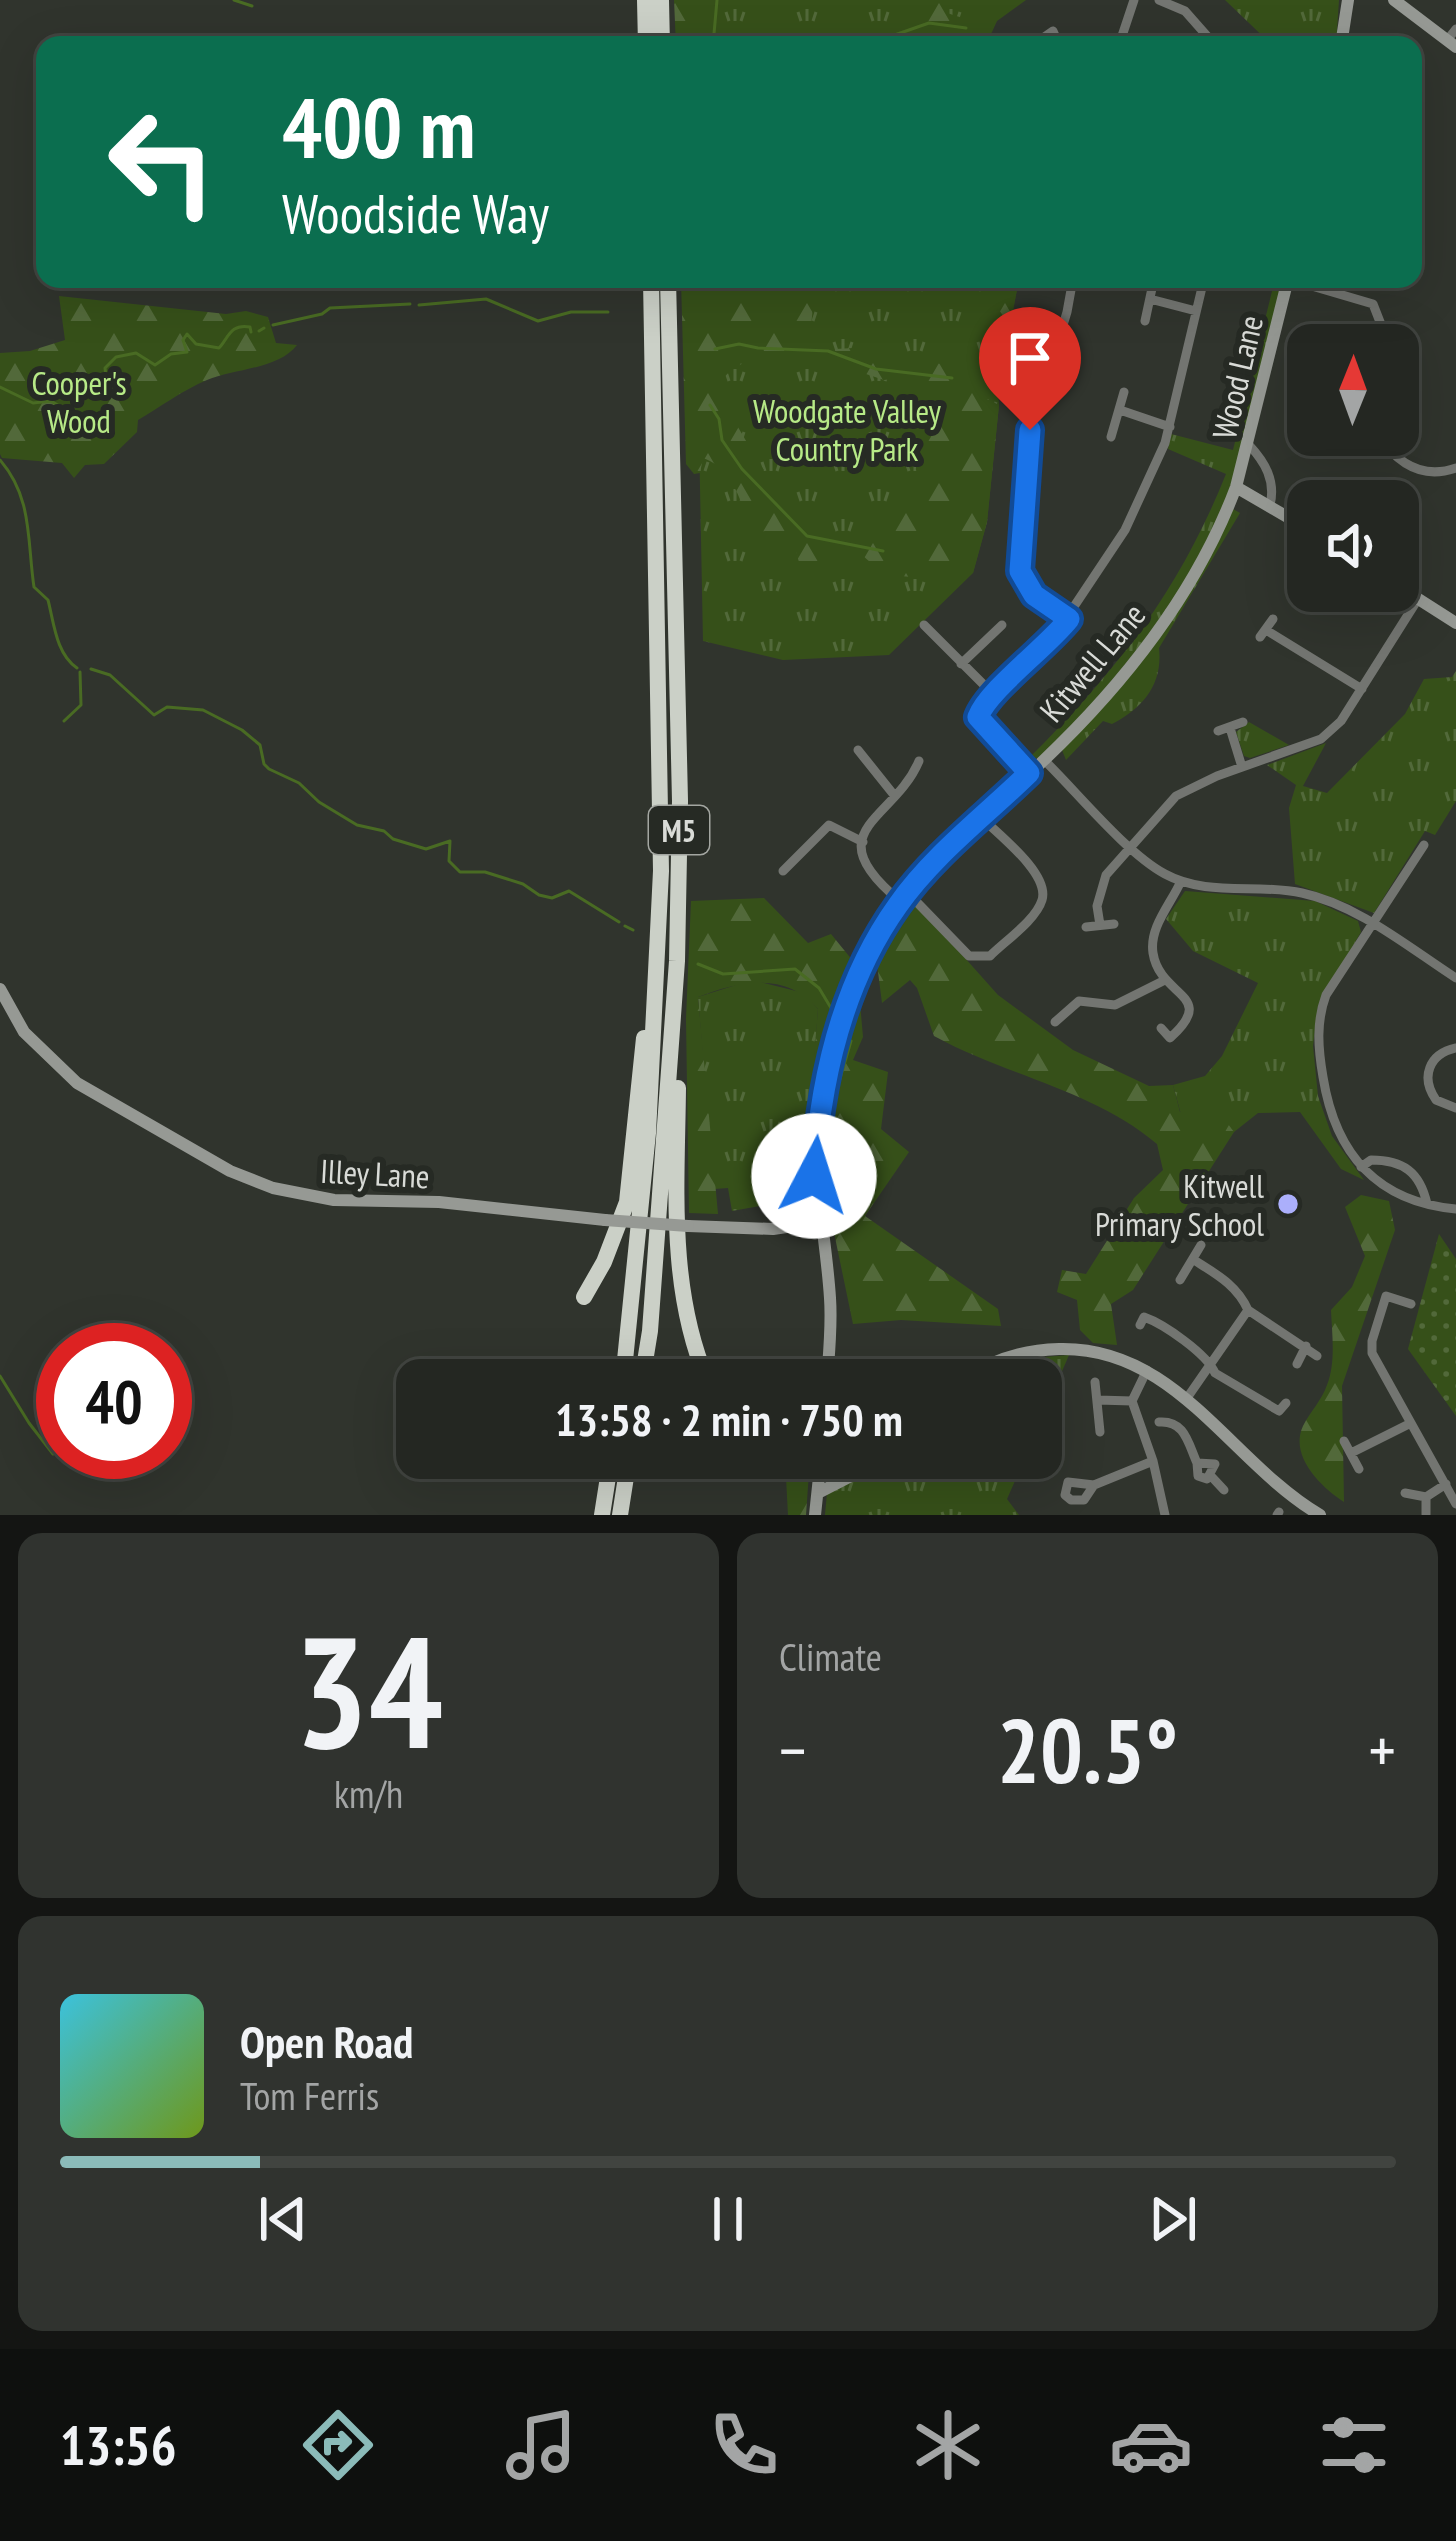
<!DOCTYPE html>
<meta charset="utf-8">
<style>
body{margin:0;font-family:"PT Sans Narrow",sans-serif;background:#30332f;color:#f1f3f6;height:100vh;display:flex;flex-direction:column;font-size:45px;white-space:nowrap}
*{box-sizing:border-box;margin:0}
p{font-size:39px;color:#a3a5a5}
.icon{flex:none;width:66px;height:66px;fill:none;stroke:currentColor;stroke-width:2;stroke-linecap:round;stroke-linejoin:round}
.map{position:relative;height:1515px;overflow:hidden}
.details{display:flex;flex-direction:column;gap:18px;padding:18px;background:#141513;flex:1}
.details>*{flex:none}
.top-card{position:absolute;left:36px;top:36px;width:1386px;height:252px;border-radius:24px;box-shadow:0 12px 48px #0002,0 0 0 3px #414440;background:#0b6e4f;color:#fff;overflow:hidden}
.needle{width:78px;rotate:1deg}
.controls{position:absolute;left:1287px;top:324px;display:grid;gap:24px}
.controls a{display:grid;place-items:center;width:132px;height:132px;border-radius:24px;background:#242722;box-shadow:0 12px 48px #0002,0 0 0 3px #414440;font-size:60px}
.speed{position:absolute;left:36px;top:1323px;display:flex;gap:24px;font-size:60px;font-weight:700;text-align:center}
.speed>*{display:grid;place-content:center;width:156px;height:156px;border-radius:50%;background:#242722;box-shadow:0 12px 48px #0002,0 0 0 3px #414440;line-height:1}
.speed .limit{border:18px solid #d22;background:#fff;color:#111}
.pin{position:absolute;display:grid;place-items:center;width:102px;height:102px;color:#fff;margin:-123px -51px;border-radius:50% 50% 50% 0;rotate:-45deg;box-shadow:0 0 12px #0007}
.pin .icon{rotate:45deg}
.me{position:absolute;width:132px;margin:-66px;rotate:5deg;stroke-linejoin:round;filter:drop-shadow(0 0 9px #0008)}
.turn{display:flex;align-items:center;gap:42px;height:252px;padding:0 48px;font-size:54px}
.turn .icon{width:156px;height:156px;stroke-width:2.5}
.turn b{display:block;font-size:84px;line-height:102px}
.big{font-size:90px;font-weight:800;line-height:1.1}
.details .card{flex:1;display:flex;flex-direction:column;justify-content:center;gap:18px;min-width:0;padding:0 42px;border-radius:24px;background:#30332f}
.details .dial{align-items:center;gap:0}
.dial b{font-size:156px;line-height:1}
.song{display:flex;align-items:center;gap:36px}
.cover{width:144px;height:144px;border-radius:18px;background:linear-gradient(135deg,hsl(190 70% 55%),hsl(80 70% 35%))}
.played{height:12px;border-radius:6px;background:linear-gradient(90deg,#8bbbb9 15%,#414440 15%)}
.keys{display:flex;justify-content:space-around;direction:ltr}
.heat{display:flex;justify-content:space-between;align-items:center;font-size:66px;direction:ltr}
.details .tiles{flex:1;display:grid;gap:18px;grid-template-columns:1fr 1fr}
.card:last-child{grid-column:span 2}
.trip{position:absolute;left:396px;top:1359px;width:666px;height:120px;border-radius:24px;background:#242722;box-shadow:0 12px 48px #0002,0 0 0 3px #414440;font-weight:800;line-height:120px;text-align:center}
.tabs{display:flex;height:192px;justify-content:space-around;align-items:center;background:#0e100e;color:#a3a5a5}
.tabs .icon{width:84px;height:84px}
.tabs .on{color:#8bbbb9}
.tabs b{font-size:54px;color:#f1f3f6}
.map>svg:first-child{display:block}
</style>
<div class="map">
<svg width="1456" height="1515" viewBox="0 0 1456 1515">
<defs>
<pattern id="grass-tufts" width="24" height="20" patternUnits="userSpaceOnUse" patternTransform="scale(3)"><rect width="24" height="20" fill="#365019"/><path d="M3 7l-1-3M5 7V3M7 7l1-3M15 17l-1-3M17 17v-4M19 17l1-3" fill="none" stroke="#52693a"/></pattern>
<pattern id="forest-firs" width="22" height="20" patternUnits="userSpaceOnUse" patternTransform="scale(3)"><rect width="22" height="20" fill="#365019"/><path d="M5 1l3.5 6h-7zM16 11l3.5 6h-7z" fill="#52693a"/></pattern>
<pattern id="garden-dots" width="8" height="8" patternUnits="userSpaceOnUse" patternTransform="scale(3)"><rect width="8" height="8" fill="#365019"/><path d="M2 2h.1M6 6h.1" fill="none" stroke="#52693a" stroke-width="1.8" stroke-linecap="round"/></pattern>
</defs>
<rect width="100%" height="100%" fill="#30342d"/>
<!-- grass -->
<path fill="url(#grass-tufts)" d="M691 0H1026L997 21 986 45H692Z
M1225 0H1339L1336 45H1272Z
M696 279H1019L1010 326 996 362 999 405 987 522 973 573 889 655 783 660 703 641Z
M1275 279H1285C1269 342 1256 423 1233 483 1191 591 1121 677 1040 758H1029C1117 671 1180 589 1226 474L1168 449 1171 434 1233 450Z
M1233 509 1240 513 1159 648C1163 684 1143 708 1112 724L1103 721 1066 760 1062 750 1180 602Z
M1456 671V801L1435 835 1425 831 1374 913 1295 884 1289 808 1296 785 1267 765 1326 743 1303 786 1327 793 1405 714 1424 679 1452 677Z
M1249 722 1289 745 1250 758 1244 756 1236 732Z
M1185 891 1315 901 1358 921 1361 932 1318 1006 1313 1046 1318 1096 1332 1136 1364 1180 1341 1169 1300 1112 1258 1113 1234 1132 1188 1140 1173 1085 1205 1076 1222 1056 1258 983 1193 951 1166 919Z
M752 980 804 993 818 1009 804 1198 732 1211 728 1188 714 1189 698 997Z
M1069 1355 1041 1420V1380H969L1020 1359Z
M884 1458H1025L1007 1499 1019 1515H825L827 1493 859 1478Z"/>
<!-- forest -->
<path fill="url(#forest-firs)" d="M674 0H722L715 45H676Z
M909 0H940L947 13 969 20 971 32 923 34 918 45H837L920 14Z
M681 279H816L808 354C773 355 740 353 717 386L721 401C752 444 770 499 820 523L826 563 800 564C797 558 797 551 793 544 788 536 759 532 746 524 744 500 728 466 703 458L700 473 694 474 686 464Z
M978 279H1019L1010 326Z
M59 296 226 314 246 311 268 317 276 343 297 345C279 369 233 369 207 380 183 390 160 407 138 420L137 432 104 464 85 465 74 478 62 463 2 458 0 454V353L30 351 65 340Z
M853 348 893 361 919 360 918 376 884 380 836 364 833 356 836 349Z
M931 362C957 367 974 368 981 396L999 405 987 522 973 573C921 573 892 591 856 548 862 516 898 512 914 478 920 464 911 431 913 413 915 397 921 382 925 367Z
M764 898 808 943 831 934 853 961 824 1063 813 1069 818 1009C786 971 739 981 698 997L718 1214 689 1213 686 1019 691 901Z
M914 901 998 995 1073 1050 1149 1086 1173 1085 1180 1112 1225 1120 1234 1132 1133 1290 1111 1304 1117 1345 1093 1343 1080 1330 1077 1300 1057 1292 1062 1270 1086 1274 1134 1198 1163 1170 1157 1144C1093 1090 1007 1076 934 1036L917 988 910 980 882 1003 877 964Z
M859 992 863 1037 853 1060 888 1072 881 1129 909 1152 865 1216 998 1309 1001 1326 901 1320 853 1324 826 1194 832 1091Z
M1361 1195 1389 1201 1395 1230 1342 1386 1344 1502C1321 1487 1289 1456 1303 1426 1310 1412 1322 1400 1327 1385 1336 1362 1332 1335 1331 1310L1352 1287 1365 1256 1345 1207Z
M785 1458H810L806 1515H788Z"/>
<!-- garden -->
<path fill="url(#garden-dots)" d="M1439 1234 1456 1259V1416L1408 1349Z"/>
<g fill="none" stroke-linecap="round" stroke-linejoin="round">
<!-- stream -->
<path stroke="#496b23" stroke-width="3" d="M234 0 252 6
M713 45 717 0
M866 45 929 23 966 28
M419 305 486 299 538 321 571 312H608
M273 325 322 314 330 308 410 304
M259 331 264 328
M715 349 739 344 758 348 828 351 876 369 952 378
M0 387 33 403 51 401 61 407H74L94 390 107 387 105 368 116 357 136 353 155 365 171 354 187 352 183 340 187 334 196 344 219 348C228 339 230 323 250 327L251 332
M710 405 719 419 722 440 742 469 807 536 883 551
M0 460C33 498 27 541 34 587L48 600C54 623 56 654 77 668
M91 669 110 675 154 715 167 707 203 710 242 730 260 745 264 764 269 769 299 783 319 802 357 825 384 831 393 839 426 849 450 841 449 861 460 872H485L523 884 539 895 552 898 569 891 619 922
M64 721 81 705 80 672
M625 926 633 930
M698 964 723 974 795 969 819 988 831 1008
M839 1082 851 1041
M0 1376 29 1423 53 1454"/>
<!-- street -->
<path stroke="#737571" stroke-width="9" d="M1159 0 1185 11 1215 45
M1448 39 1456 29
M1033 45 1053 31 1058 42
M1119 45 1134 0
M1288 279 1373 304 1382 327 1379 345
M1150 299 1196 311
M1145 321 1154 279
M1120 410 1170 427
M1378 435C1397 463 1422 480 1456 468
M1111 437 1124 392
M1249 445C1265 462 1276 481 1270 505
M1069 619 1033 595 1020 571 1031 430 1067 312 1073 279
M924 625 994 695
M1266 630 1362 689
M1260 637 1273 619
M961 664 1002 625
M1230 728 1242 767
M1218 731 1243 722
M858 750 894 795
M1044 760C1078 793 1125 852 1165 874 1207 897 1257 883 1302 893 1358 905 1408 947 1456 978
M1029 773 983 725 979 710 1051 641 1125 530 1165 443 1204 279
M1424 845 1326 995C1316 1022 1318 1048 1323 1077 1335 1152 1376 1202 1456 1209
M783 871 829 825 863 842
M908 893 969 956H990C1005 941 1036 920 1042 900 1050 874 999 835 982 818
M900 901C814 830 894 821 919 761
M1100 925 1097 906 1106 875 1176 796 1217 776 1321 739 1341 721 1418 599
M1086 927 1114 924
M1055 1022 1079 1001 1115 1005 1163 981
M1161 1028 1170 1038C1219 994 1160 998 1153 953 1149 927 1171 904 1181 881
M1456 1048C1429 1054 1420 1077 1436 1100L1456 1108
M1361 1167 1371 1160C1403 1160 1420 1172 1427 1204
M1180 1280 1201 1245
M1411 1304 1386 1296 1372 1341V1353L1456 1504
M1248 1310 1317 1356
M1140 1325 1144 1317C1164 1324 1207 1354 1215 1373L1279 1411 1286 1403
M1297 1364 1306 1346
M1147 1370 1132 1401 1153 1461 1165 1515
M1095 1382 1100 1432
M1187 1398 1248 1310C1237 1285 1216 1274 1194 1260
M1098 1400 1132 1401
M1159 1422C1185 1420 1188 1443 1197 1463
M1344 1441 1359 1469
M1351 1453 1411 1423
M1197 1463 1215 1464 1207 1479 1198 1476Z
M1210 1475 1224 1490
M1094 1485 1068 1482 1065 1495 1071 1500H1084L1094 1485 1153 1461
M1405 1493 1426 1497
M1426 1514V1497L1446 1484
M1277 1515 1279 1512"/>
<!-- secondary -->
<path stroke="#969994" stroke-width="12" d="M1394 0 1456 47
M1341 45 1348 0
M1236 487 1308 529
M1398 586 1456 623
M0 989 24 1032 77 1083 230 1171 273 1188 334 1200 439 1202 605 1220
M688 1226 773 1229 820 1222
M827 1380C829 1353 832 1326 830 1298 825 1220 806 1162 824 1082 834 1038 849 984 871 945 913 872 984 817 1044 760 1124 684 1197 591 1236 487L1288 279
M963 1380C991 1360 1024 1350 1059 1349 1176 1346 1230 1462 1320 1515
M818 1493 855 1474 873 1458
M815 1515 821 1458"/>
<!-- highway -->
<path stroke="#cbd0c7" stroke-width="16" d="M645 0 646 45
M661 0 662 45
M678 1088C677 1186 668 1288 707 1380
M584 1297 604 1262 627 1202 644 1038
M623 1380 648 1133 661 871 651 279
M642 1380 650 1331 677 961 680 801 668 279
M602 1515 611 1458
M620 1515 629 1458"/>
<!-- secondary-bridge -->
<path stroke="#969994" stroke-width="12" d="M605 1220 688 1226"/>
</g>
<g fill="none" stroke-linecap="round" stroke-linejoin="round">
<!-- route casing -->
<g stroke="#114b97" stroke-width="30">
<path id="route" d="M814 1176C820 1081 842 983 898 905 933 855 986 815 1029 773L978 717C988 690 1047 647 1069 619L1034 595 1020 571 1030 430"/>
</g>
<!-- route -->
<use href="#route" stroke="#1a73e8" stroke-width="21"/>
</g>
<!-- markers -->
<circle fill="#abaffb" stroke="#262a24" stroke-width="4.5" cx="1288" cy="1204" r="12"/>
<g text-anchor="middle" dominant-baseline="central" stroke-width="12" stroke-linejoin="round" paint-order="stroke">
<!-- shield labels -->
<rect fill="#262a24" stroke="#a3a6a1" stroke-width="3" x="649" y="806" width="60" height="48" rx="9"/>
<g font-size="30" font-weight="bold" fill="#d9dbd7">
<text x="679" y="830">M5</text>
</g>
<!-- street labels -->
<g font-size="33" fill="#d9dbd7" stroke="#262a24">
<text transform="translate(1237 377) rotate(-77)">Wood Lane</text>
<text transform="translate(1092 662) rotate(-50)">Kitwell Lane</text>
<text transform="translate(375 1173) rotate(3)">Illey Lane</text>
</g>
<!-- park labels -->
<g font-size="33" fill="#b7ea87" stroke="#262a24">
<text x="79" y="382">Cooper's<tspan x="79" dy="38">Wood</tspan></text>
<text x="847" y="410">Woodgate Valley<tspan x="847" dy="38">Country Park</tspan></text>
</g>
<!-- poi labels -->
<g font-size="33" fill="#d9dbd7" stroke="#262a24" text-anchor="end">
<text x="1264" y="1185">Kitwell<tspan x="1264" dy="38">Primary School</tspan></text>
</g>
</g>
</svg>
<div class="controls">
<a><svg class="needle" viewBox="-14 -14 28 28"><path d="M0-13l5 13h-10z" fill="#e53935"/><path d="M0 13l5-13h-10z" fill="#a3a5a5"/></svg></a>
<a><svg class="icon" aria-label="sound" viewBox="0 0 24 24"><path d="M4 9h4l5-4v14l-5-4H4zM17 9q2 3 0 6"/></svg></a>
</div>
<div class="speed"><div class="limit">40</div></div>
<div class="pin" style="left:1030px;top:430px;background:#d93025"><svg class="icon" aria-label="arrive" viewBox="0 0 24 24"><path d="M6 21V4h12l-3 4 3 4H6"/></svg></div>
<svg class="me" style="left:814px;top:1176px" viewBox="-20 -20 40 40"><circle r="19" fill="#fff"/><path d="M0-13L10 11 0 6-10 11z" fill="#1a73e8"/></svg>
<div class="trip">13:58 · 2 min · 750 m</div>
<div class="top-card">
<div class="turn"><svg class="icon" aria-label="left" viewBox="0 0 24 24"><path d="M17 20v-9H6M10 6l-5 5 5 5"/></svg><div><b>400 m</b>Woodside Way</div></div>
</div>
</div>
<section class="details">
<div class="tiles">
<div class="card dial"><b>34</b><p>km/h</p></div>
<div class="card"><p>Climate</p>
<div class="heat"><a>−</a><b class="big">20.5°</b><a>+</a></div>
</div>
<div class="card">
<div class="song"><i class="cover"></i><div><b>Open Road</b><p>Tom Ferris</p></div></div>
<div class="played"></div>
<div class="keys"><svg class="icon" aria-label="previous" viewBox="0 0 24 24"><path d="M18 5L8 12l10 7zM5 5v14"/></svg><svg class="icon" aria-label="pause" viewBox="0 0 24 24"><path d="M8 5v14M16 5v14"/></svg><svg class="icon" aria-label="next" viewBox="0 0 24 24"><path d="M6 5l10 7-10 7zM19 5v14"/></svg></div>
</div>
</div>
</section>
<nav class="tabs">
<b>13:56</b>
<svg class="icon on" aria-label="directions" viewBox="0 0 24 24"><path d="M12 3l9 9-9 9-9-9zM9 14v-3h6M13 9l2 2-2 2"/></svg>
<svg class="icon" aria-label="music" viewBox="0 0 24 24"><path d="M9 18V5l10-2v13"/><circle cx="6" cy="18" r="3"/><circle cx="16" cy="16" r="3"/></svg>
<svg class="icon" aria-label="phone" viewBox="0 0 24 24"><path d="M5 4h4l2 5-3 2q2 4 5 5l2-3 5 2v4C11 20 4 13 5 4z"/></svg>
<svg class="icon" aria-label="climate" viewBox="0 0 24 24"><path d="M12 3v18M4 7l16 10M4 17L20 7"/></svg>
<svg class="icon" aria-label="car" viewBox="0 0 24 24"><path d="M5 17H2v-5l4-1 3-4h7l3 4 3 1v5h-3M9 17h6M6 11h13"/><circle cx="7" cy="17" r="2"/><circle cx="17" cy="17" r="2"/></svg>
<svg class="icon" aria-label="filters" viewBox="0 0 24 24"><path d="M4 7h16M4 17h16"/><circle cx="9" cy="7" r="2"/><circle cx="15" cy="17" r="2"/></svg>
</nav>
